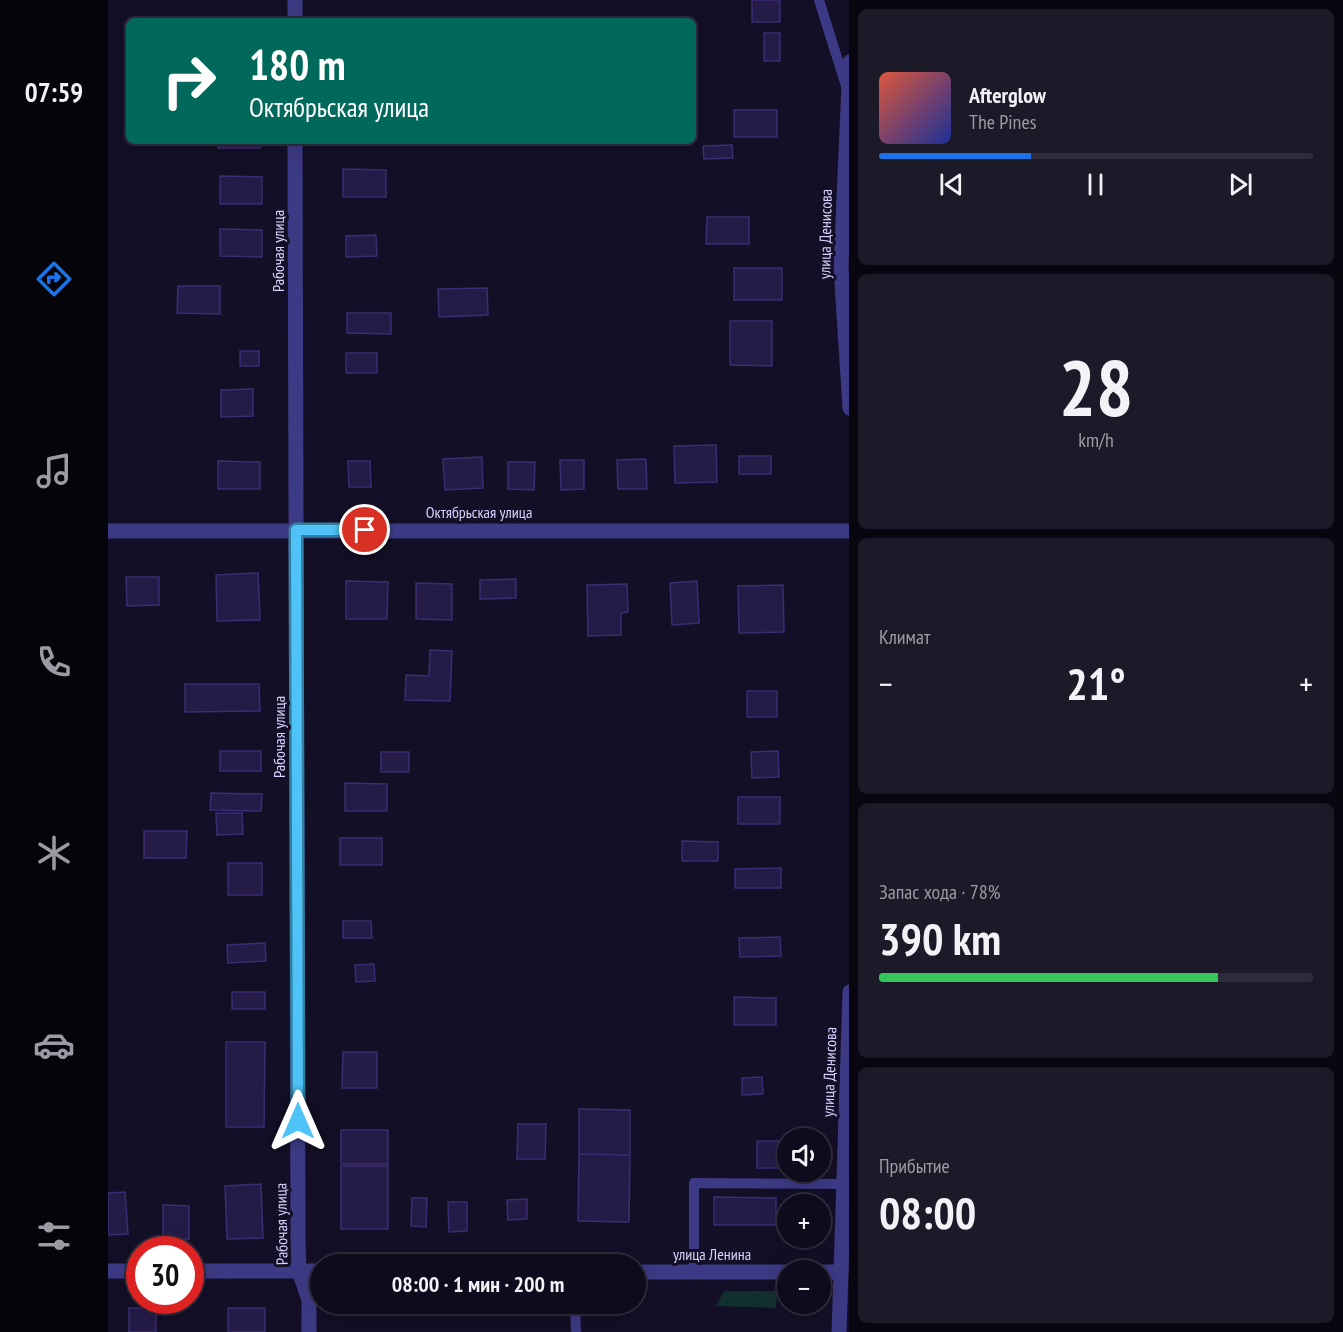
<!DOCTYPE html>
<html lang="ru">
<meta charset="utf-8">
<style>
body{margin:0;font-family:"PT Sans Narrow",sans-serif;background:#1c1929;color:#f1f3f6;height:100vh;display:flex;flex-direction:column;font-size:22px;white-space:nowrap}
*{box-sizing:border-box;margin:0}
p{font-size:20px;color:#9b9ba3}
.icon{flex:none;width:33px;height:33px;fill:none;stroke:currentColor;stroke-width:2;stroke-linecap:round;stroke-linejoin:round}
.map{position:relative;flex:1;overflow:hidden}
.drawer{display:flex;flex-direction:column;gap:9px;padding:9px;background:#08060f;width:494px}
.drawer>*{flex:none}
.hud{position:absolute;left:18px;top:18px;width:570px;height:126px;border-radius:9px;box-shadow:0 6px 24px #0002,0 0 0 2px #2e2b3b;background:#00695c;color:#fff;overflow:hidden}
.controls{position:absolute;left:669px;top:1128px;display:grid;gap:12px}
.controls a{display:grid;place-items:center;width:54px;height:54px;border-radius:50%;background:#0e0b1c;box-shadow:0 6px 24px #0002,0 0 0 2px #2e2b3b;font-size:30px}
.speed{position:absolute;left:18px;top:1236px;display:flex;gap:12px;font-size:30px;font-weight:700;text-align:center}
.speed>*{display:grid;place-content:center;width:78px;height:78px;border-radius:50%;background:#0e0b1c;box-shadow:0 6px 24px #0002,0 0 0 2px #2e2b3b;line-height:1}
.speed .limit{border:9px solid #d22;background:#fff;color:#111}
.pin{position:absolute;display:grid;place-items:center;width:51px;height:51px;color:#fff;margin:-26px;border:3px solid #fff;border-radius:50%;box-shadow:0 2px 6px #0007}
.me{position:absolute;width:66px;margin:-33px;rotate:0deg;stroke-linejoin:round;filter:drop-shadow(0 0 4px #0008)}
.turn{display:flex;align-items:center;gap:21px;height:126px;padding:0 24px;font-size:27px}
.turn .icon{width:78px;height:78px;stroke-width:2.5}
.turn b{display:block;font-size:42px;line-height:51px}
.big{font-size:45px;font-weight:700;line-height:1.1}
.drawer .card{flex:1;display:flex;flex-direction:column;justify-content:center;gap:9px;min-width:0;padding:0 21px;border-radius:9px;background:#1c1929}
.drawer .dial{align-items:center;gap:0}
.dial b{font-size:78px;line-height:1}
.song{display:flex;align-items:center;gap:18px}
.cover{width:72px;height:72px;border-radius:9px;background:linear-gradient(135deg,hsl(10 70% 55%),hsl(230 70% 35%))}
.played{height:6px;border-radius:3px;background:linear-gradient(90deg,#1a73e8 35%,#2e2b3b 35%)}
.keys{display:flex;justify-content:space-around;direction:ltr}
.heat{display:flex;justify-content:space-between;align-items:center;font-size:33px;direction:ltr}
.charge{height:9px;border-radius:4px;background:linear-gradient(90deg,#34c759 78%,#2e2b3b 0)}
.trip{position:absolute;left:202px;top:1254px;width:336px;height:60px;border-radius:30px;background:#0e0b1c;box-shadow:0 6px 24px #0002,0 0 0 2px #2e2b3b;font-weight:700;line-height:60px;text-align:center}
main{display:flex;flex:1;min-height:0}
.dock{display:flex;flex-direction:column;width:108px;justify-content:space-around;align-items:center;background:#06040b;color:#9b9ba3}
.dock .icon{width:42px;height:42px}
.dock .on{color:#1a73e8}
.dock b{font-size:27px;color:#f1f3f6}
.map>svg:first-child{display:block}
</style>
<main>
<nav class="dock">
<b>07:59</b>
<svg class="icon on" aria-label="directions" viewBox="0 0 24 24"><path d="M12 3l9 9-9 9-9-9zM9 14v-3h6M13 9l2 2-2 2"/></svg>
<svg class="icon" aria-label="music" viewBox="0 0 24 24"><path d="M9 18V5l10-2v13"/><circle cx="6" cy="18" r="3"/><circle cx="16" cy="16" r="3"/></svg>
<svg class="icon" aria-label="phone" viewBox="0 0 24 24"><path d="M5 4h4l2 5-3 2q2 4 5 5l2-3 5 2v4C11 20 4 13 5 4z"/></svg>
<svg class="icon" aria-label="climate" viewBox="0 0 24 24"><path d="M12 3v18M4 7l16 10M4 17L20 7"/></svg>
<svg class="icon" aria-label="car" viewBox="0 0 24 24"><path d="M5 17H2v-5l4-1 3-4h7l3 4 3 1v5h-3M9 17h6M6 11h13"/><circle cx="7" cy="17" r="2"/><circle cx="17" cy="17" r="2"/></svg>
<svg class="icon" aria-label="filters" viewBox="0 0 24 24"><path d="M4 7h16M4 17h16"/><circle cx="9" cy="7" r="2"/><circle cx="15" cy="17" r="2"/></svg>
</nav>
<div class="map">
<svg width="742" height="1332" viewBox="0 0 742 1332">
<rect width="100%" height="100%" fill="#130f26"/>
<!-- green -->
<path fill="#12302f" d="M616 1291H669L668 1308 608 1306Z"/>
<!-- building -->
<path fill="#241b47" stroke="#3b2d73" stroke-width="1.5" d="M644 0H672V22H644Z
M235 17H272V21H235Z
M108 18H151V21H108Z
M656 33H672V61H656Z
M626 110H669V137H626Z
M110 141H152V148H110Z
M624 145 625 158 596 159 595 146Z
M235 169 278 170V197H235Z
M112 176 154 177V204H112Z
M599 217H641V244H598Z
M112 229 154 230V257L112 256Z
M268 235 269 256 238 257V236Z
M626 268H674V300H626Z
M70 286H112V314L69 313Z
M379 288 380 315 331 317 330 289Z
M239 313H283V334L239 333Z
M622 321H664V366L622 365Z
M132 351H151V366H132Z
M238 353H269V373H238Z
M145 389V416L113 417V390Z
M608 445 609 482 567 483 566 446Z
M631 456H663V474H631Z
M374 457 375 488 337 490 335 459Z
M538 459 539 489H510L509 460Z
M452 460H476V489L453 490Z
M110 461 152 462V489H110Z
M240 461H262L263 487H241Z
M400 462H427L426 490 400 489Z
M150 573 152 620 109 621 108 575Z
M18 577H51V605L19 606Z
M408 579V598L372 599V580Z
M238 581 280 582 279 619H238Z
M589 581 591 623 564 625 562 583Z
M308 583 344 584V620L308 619Z
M519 584 520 612 513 613V635L480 636 479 585Z
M675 585 676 632 631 633 630 586Z
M322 650 344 651 342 701 297 700 298 675 321 676Z
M77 684H151L152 711 77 712Z
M639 691H669V717H639Z
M112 751H153V771H112Z
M670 751 671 777 644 778 643 752Z
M273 752H301V772H273Z
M237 783 279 784V811H237Z
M103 793 154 794 153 811 102 810Z
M630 797H672V824H630Z
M108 813H134L135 834 109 835Z
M36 831H79L78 858H36Z
M232 838H274V865H232Z
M574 841 610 842V861H574Z
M120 863H154V895H120Z
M673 868V888H627V869Z
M235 921H263L264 938H235Z
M672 937 673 956 632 957 631 938Z
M157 943 158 961 120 963 119 945Z
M266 964 267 981 248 982 247 965Z
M124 992H157V1009H124Z
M626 997 668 998V1025H626Z
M118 1042H157L156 1127H118Z
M235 1052H269V1088H234Z
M654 1077 655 1094 634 1095V1078Z
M471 1109 522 1110V1155L471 1154Z
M410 1124H438L437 1159H409Z
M233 1130H280V1164H233Z
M649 1141H680V1168H649Z
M471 1154 522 1155 521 1222 470 1221Z
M233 1166H280V1229H233Z
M153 1184 155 1238 119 1239 117 1186Z
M17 1192 20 1234 0 1235V1193Z
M606 1197 668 1198V1225H606Z
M304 1198H319L318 1227 303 1226Z
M419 1199V1219L400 1220 399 1200Z
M340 1202H359V1231L341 1232Z
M55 1205 81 1206V1239H55Z
M21 1308H48V1332H21Z
M120 1308H157V1332H120Z"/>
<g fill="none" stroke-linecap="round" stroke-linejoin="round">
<!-- service -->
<path stroke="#3d3a85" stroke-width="10" d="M711 0 738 86
M586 1273V1183L736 1184
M467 1304 468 1332"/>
<!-- minor -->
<path stroke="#3d3a85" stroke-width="15" d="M187 0V21
M742 62 733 267 742 408
M187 141 190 1241 191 1271 201 1300V1332
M0 531H742
M733 1272 742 992"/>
<!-- tertiary -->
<path stroke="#3d3a85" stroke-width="15" d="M0 1271H32
M82 1271H213
M528 1272H680
M712 1272H733L731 1332"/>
</g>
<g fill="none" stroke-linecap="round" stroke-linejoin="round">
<!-- route casing -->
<g stroke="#337fa1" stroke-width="15">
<path id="route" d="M190 1121 188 530H257"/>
</g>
<!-- route -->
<use href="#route" stroke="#4fc3f7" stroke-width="10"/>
</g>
<g text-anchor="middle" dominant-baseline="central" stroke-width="6" stroke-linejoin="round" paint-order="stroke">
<!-- street labels -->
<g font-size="16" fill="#d9d4ff" stroke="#130f26">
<text transform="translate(717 234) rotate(-89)">улица Денисова</text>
<text transform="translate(170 251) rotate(-90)">Рабочая улица</text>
<text x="371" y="512">Октябрьская улица</text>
<text transform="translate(171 737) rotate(-90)">Рабочая улица</text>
<text transform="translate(721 1072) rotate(-88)">улица Денисова</text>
<text transform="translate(173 1224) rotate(-91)">Рабочая улица</text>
<text x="604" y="1254">улица Ленина</text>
</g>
</g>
</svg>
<div class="controls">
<a><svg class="icon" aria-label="sound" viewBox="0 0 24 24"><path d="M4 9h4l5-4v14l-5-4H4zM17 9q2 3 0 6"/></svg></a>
<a>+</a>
<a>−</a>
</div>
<div class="speed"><div class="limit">30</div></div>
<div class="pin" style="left:257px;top:530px;background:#d93025"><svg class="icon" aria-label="arrive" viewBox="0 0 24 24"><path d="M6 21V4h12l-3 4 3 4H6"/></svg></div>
<svg class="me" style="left:190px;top:1121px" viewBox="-20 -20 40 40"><path d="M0-17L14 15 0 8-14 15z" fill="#4fc3f7" stroke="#fff" stroke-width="4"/></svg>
<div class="trip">08:00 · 1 мин · 200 m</div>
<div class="hud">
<div class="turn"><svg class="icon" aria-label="right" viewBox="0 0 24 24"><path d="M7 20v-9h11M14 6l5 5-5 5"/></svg><div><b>180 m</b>Октябрьская улица</div></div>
</div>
</div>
<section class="drawer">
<div class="card">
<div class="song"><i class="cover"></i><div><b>Afterglow</b><p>The Pines</p></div></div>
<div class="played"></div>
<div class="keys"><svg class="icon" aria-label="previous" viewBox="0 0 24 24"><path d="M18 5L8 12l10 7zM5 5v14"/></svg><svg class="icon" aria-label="pause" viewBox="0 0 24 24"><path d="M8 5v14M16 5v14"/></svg><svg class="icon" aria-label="next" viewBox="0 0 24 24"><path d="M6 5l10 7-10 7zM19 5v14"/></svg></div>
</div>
<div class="card dial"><b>28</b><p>km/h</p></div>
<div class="card"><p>Климат</p>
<div class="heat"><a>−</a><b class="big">21°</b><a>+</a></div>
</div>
<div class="card"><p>Запас хода · 78%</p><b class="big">390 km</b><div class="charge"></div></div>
<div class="card"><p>Прибытие</p><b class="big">08:00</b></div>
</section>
</main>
